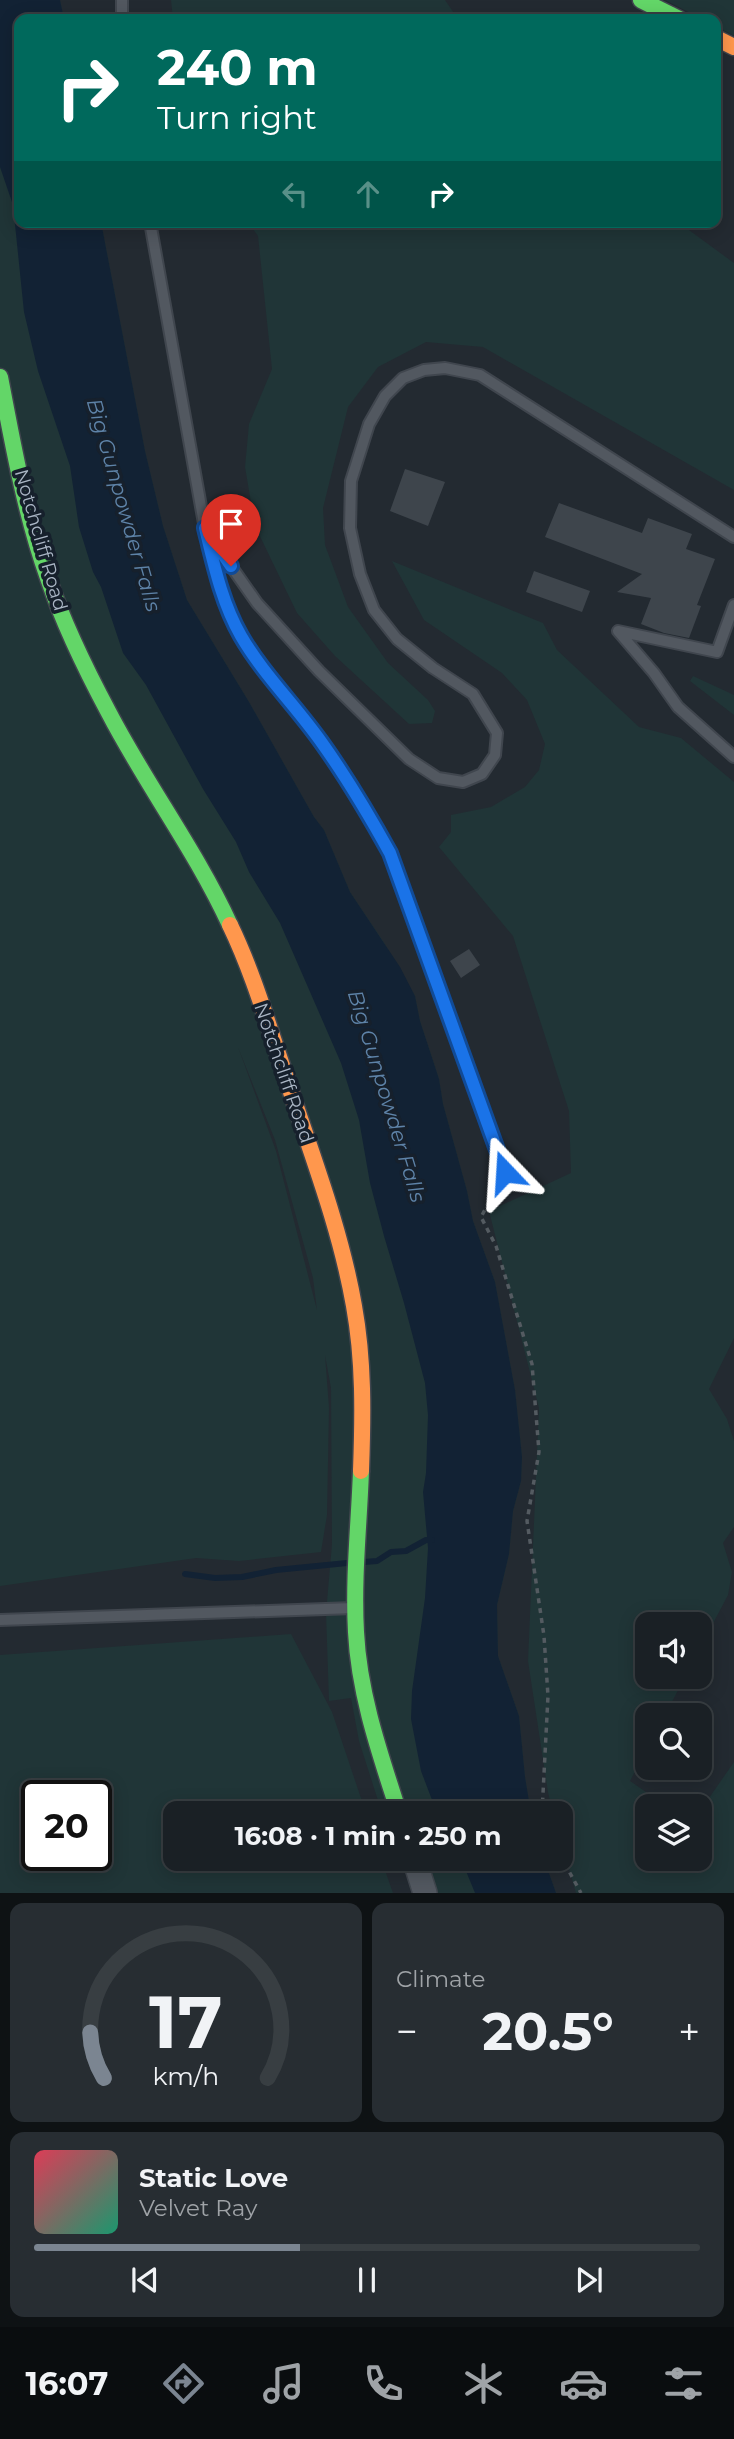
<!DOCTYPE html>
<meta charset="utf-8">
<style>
body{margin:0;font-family:Montserrat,sans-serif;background:#272d32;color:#f1f3f6;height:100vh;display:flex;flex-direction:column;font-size:26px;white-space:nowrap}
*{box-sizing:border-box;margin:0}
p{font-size:23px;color:#9fa3a7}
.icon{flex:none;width:38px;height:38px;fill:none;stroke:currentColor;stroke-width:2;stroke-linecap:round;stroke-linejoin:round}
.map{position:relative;height:1893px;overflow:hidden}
.details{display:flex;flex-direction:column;gap:10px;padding:10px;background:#0e1214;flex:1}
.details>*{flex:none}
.banner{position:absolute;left:14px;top:14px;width:707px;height:214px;border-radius:14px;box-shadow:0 4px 18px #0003,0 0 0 2px #383e42;background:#00695c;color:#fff;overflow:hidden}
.fabs{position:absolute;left:635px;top:1612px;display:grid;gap:14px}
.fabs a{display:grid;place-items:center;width:77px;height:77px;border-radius:14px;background:#1a2025;box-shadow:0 4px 18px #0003,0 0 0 2px #383e42;font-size:35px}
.speed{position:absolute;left:21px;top:1780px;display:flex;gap:14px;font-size:35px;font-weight:700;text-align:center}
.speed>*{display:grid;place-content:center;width:91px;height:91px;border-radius:50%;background:#1a2025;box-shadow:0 4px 18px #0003,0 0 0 2px #383e42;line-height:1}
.speed .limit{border:4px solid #111;border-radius:10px;background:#fff;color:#111}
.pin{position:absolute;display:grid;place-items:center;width:60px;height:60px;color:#fff;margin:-72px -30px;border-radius:50% 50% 50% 0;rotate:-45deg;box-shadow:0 0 7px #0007}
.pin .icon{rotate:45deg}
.me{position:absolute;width:77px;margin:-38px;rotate:340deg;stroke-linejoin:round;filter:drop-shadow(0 0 5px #0008)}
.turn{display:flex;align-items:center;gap:24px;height:147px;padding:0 28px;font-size:32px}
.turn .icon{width:91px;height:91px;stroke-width:2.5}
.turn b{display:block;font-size:49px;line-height:60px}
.lanes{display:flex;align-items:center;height:66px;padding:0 28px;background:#0003;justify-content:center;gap:35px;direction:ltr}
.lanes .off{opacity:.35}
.big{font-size:52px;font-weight:700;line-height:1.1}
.details .widget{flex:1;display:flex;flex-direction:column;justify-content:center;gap:10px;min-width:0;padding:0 24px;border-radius:14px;background:#272d32}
.details .dial{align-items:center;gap:0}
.dial svg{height:182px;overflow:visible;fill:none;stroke:#383e42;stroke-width:7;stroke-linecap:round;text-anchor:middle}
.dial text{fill:#f1f3f6;stroke:none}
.song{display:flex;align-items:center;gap:21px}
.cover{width:84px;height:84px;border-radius:10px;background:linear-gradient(135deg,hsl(350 70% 55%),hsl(160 70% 35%))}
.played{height:7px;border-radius:4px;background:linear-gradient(90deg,#7b8591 40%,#383e42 40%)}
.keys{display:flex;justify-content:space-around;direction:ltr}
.heat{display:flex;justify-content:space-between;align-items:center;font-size:38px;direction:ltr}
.details .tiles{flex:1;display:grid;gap:10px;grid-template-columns:1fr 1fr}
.widget:last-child{grid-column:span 2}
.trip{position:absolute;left:163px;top:1801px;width:410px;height:70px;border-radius:14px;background:#1a2025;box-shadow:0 4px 18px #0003,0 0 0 2px #383e42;font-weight:700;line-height:70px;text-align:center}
.tab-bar{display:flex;height:112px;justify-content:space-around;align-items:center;background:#0a0d0f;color:#9fa3a7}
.tab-bar .icon{width:49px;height:49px}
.tab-bar .current{color:#7b8591}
.tab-bar b{font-size:32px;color:#f1f3f6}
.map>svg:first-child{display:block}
</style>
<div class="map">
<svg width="734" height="1893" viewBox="0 0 734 1893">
<rect width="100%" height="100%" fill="#232a31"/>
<!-- green -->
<path fill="#203537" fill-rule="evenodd" d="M0 0H60L64 19H19V222H101L145 451 163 526 187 600 249 702 314 817 324 830 350 892 383 941 415 996 420 1021 439 1079 443 1104 467 1191 473 1221 495 1282 515 1390 522 1457 521 1481 513 1511 509 1554 497 1605 498 1656 519 1716 525 1777 531 1813H382L359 1741 351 1698 329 1701 326 1613 332 1544 331 1388 325 1355 329 1408 327 1515 321 1552 239 1561 196 1558 0 1586ZM238 1047 275 1140 313 1278 317 1310 276 1151Z
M171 0H445L458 19H173Z
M665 0H734V36L716 26V19H702Z
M248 222H678L734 263V490L483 347 426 342 378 367 348 407 323 508 325 545 348 607 388 663 428 700 435 711 432 723 409 724 335 656 297 613 255 526 245 467 249 424 272 369 258 236Z
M392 561 543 623 557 650 639 727 681 738 734 782V1338L709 1389 727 1419 734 1441V1527L723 1543 732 1572 728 1595 700 1648V1624H648V1676L685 1677 665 1715H648L647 1748 630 1781 666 1806H648V1858H700V1811L734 1762V1893H576L560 1837V1813H553L548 1792 528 1661 539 1408 489 1211 571 1173 569 1111 513 936 439 847 451 832V815L491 807 525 787 539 770 545 744 527 700 502 673 424 620Z
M693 676 734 695V715L690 681Z
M291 1634 332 1712 366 1813H175V1858L381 1859 393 1893H0V1655ZM37 1796H96V1855H37Z
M400 1859H544L556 1893H413Z"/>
<!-- water -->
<path fill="#122234" d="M0 0H60L64 19H19V222H101L145 451 163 526 187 600 249 702 314 817 324 830 350 892 400 967 415 996 420 1021 439 1079 443 1104 467 1191 473 1221 495 1282 515 1390 522 1457 521 1481 513 1511 509 1554 497 1605 498 1656 519 1716 525 1777 531 1813H437L421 1771 411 1719 412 1691 425 1598 428 1548 423 1492 426 1473 428 1415 425 1383 404 1303 384 1236 370 1183 359 1120 341 1063 280 923 249 872 236 842 203 789 146 685 123 653 101 587 93 572 79 527 70 466 38 371 24 312 13 205 0 167Z
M461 1859H544L556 1893H475Z"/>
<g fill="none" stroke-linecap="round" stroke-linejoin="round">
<!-- stream -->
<path stroke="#122234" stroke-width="6" d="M364 1562 377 1561 391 1552 406 1551 426 1540H432
M185 1574 215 1578 242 1577 276 1570 347 1563"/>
</g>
<!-- building -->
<path fill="#3e454c" d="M405 469 445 482 428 526 390 511Z
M559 503 642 533 648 518 692 534 686 549 715 559 697 605 701 606 689 638 664 633 641 624 651 598 617 592 642 574 545 537Z
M534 571 590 591 582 612 526 592Z
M469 949 480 965 461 978 450 961Z"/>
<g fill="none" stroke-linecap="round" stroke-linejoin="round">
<!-- lane casing -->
<g stroke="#40464e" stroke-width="14">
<path id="lane" d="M122 0V19
M150 222 205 529 257 603 319 671 409 759 438 778 463 782 482 774 495 755 497 733 473 694 433 668 397 639 374 610 360 574 350 528 351 481 369 424 385 396 403 378 424 370 445 368 480 375 734 537
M207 537C216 570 224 602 240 633 259 672 293 705 320 739 347 775 369 814 390 853L505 1172
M734 605 717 652 618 631 654 673 678 707 734 757
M0 1620 354 1608"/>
</g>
<!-- street casing -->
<g stroke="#40464e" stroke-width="26">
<path id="street" d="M414 1858 425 1893"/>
</g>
<!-- fast casing -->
<g stroke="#40464e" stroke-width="19">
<path id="fast" d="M641 0 679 19
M0 377C13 444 25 514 48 578 64 625 86 670 109 713 147 786 196 851 230 925
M361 1471C359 1525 353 1578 356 1632 359 1694 380 1754 399 1813"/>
</g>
<!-- slow casing -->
<g stroke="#40464e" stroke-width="19">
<path id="slow" d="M716 38 734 47
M230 925C255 977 270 1032 289 1086 313 1158 341 1231 354 1306 364 1361 363 1416 361 1471"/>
</g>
<!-- path -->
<path stroke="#545b61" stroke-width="3.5" stroke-dasharray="5 5" stroke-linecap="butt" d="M499 1184 481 1217 496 1246 532 1364 539 1452 527 1521 544 1636 548 1696 542 1813
M560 1855 581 1893"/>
<!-- lane -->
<use href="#lane" stroke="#525860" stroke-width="10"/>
<!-- street -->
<use href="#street" stroke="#525860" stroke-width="23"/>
<!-- fast -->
<use href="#fast" stroke="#63d668" stroke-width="16"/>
<!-- slow -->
<use href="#slow" stroke="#ff974d" stroke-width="16"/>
</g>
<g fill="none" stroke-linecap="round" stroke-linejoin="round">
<!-- route casing -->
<g stroke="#114b97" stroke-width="18">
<path id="route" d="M231 566 205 528C214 565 222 603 241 636 263 674 296 706 322 743 347 778 369 815 390 853L505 1172"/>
</g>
<!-- route -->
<use href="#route" stroke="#1a73e8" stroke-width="12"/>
</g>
<g text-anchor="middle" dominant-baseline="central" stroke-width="7" stroke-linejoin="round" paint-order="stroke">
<!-- street labels -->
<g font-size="19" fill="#aab6c5" stroke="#16202c">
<text transform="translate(41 540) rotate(74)">Notchcliff Road</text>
<text transform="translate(284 1073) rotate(71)">Notchcliff Road</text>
</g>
<!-- water labels -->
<g font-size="21" font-style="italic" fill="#5e83a8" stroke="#16202c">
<text transform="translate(124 505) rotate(74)">Big Gunpowder Falls</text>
<text transform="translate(387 1096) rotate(73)">Big Gunpowder Falls</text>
</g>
</g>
</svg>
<div class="fabs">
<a><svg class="icon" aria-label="sound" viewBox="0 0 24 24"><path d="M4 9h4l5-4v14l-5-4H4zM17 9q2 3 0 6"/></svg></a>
<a><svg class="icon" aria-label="search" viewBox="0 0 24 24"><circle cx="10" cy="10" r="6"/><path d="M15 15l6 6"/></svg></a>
<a><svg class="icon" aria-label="layers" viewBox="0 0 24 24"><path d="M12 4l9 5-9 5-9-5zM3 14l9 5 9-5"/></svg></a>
</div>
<div class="speed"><div class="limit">20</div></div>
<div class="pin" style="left:231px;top:566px;background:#d93025"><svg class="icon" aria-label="arrive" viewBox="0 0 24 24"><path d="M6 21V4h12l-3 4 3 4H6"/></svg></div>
<svg class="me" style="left:505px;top:1172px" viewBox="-20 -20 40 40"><path d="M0-17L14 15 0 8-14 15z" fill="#1a73e8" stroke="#fff" stroke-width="4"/></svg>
<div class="trip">16:08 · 1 min · 250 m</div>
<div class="banner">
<div class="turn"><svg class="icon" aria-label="right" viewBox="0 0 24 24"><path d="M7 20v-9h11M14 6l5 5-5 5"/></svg><div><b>240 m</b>Turn right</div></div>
<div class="lanes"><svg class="icon off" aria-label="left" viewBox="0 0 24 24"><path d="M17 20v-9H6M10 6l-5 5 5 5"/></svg><svg class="icon off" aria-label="ahead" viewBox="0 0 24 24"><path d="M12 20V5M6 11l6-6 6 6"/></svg><svg class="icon" aria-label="right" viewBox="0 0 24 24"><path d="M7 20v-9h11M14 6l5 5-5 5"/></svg></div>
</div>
</div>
<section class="details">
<div class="tiles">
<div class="widget dial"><svg viewBox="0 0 100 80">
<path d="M14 69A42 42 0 1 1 86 69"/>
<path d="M14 69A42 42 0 0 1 8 49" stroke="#7b8591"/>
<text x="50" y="56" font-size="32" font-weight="700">17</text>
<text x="50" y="72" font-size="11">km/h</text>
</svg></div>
<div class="widget"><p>Climate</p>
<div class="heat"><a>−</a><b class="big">20.5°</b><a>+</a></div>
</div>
<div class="widget">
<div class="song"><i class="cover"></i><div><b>Static Love</b><p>Velvet Ray</p></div></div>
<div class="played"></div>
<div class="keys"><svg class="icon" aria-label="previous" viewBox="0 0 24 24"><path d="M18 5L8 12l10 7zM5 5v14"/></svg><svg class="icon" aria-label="pause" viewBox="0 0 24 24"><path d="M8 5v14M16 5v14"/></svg><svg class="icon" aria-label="next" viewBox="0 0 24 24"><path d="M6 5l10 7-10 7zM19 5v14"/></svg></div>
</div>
</div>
</section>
<nav class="tab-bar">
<b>16:07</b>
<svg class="icon current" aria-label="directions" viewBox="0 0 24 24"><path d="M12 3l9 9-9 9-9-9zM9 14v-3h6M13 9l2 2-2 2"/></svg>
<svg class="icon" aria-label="music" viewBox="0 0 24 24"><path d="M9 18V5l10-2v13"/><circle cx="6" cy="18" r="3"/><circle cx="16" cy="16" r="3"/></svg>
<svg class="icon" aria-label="phone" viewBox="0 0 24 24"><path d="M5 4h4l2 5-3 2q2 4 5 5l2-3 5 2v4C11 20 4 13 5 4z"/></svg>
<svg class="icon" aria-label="climate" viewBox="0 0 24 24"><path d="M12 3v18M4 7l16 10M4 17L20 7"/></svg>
<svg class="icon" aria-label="car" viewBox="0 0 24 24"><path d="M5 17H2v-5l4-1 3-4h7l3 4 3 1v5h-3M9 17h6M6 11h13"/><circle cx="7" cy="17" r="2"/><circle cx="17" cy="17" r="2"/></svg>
<svg class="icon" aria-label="filters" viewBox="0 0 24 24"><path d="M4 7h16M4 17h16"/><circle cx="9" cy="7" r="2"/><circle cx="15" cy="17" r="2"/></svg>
</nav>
